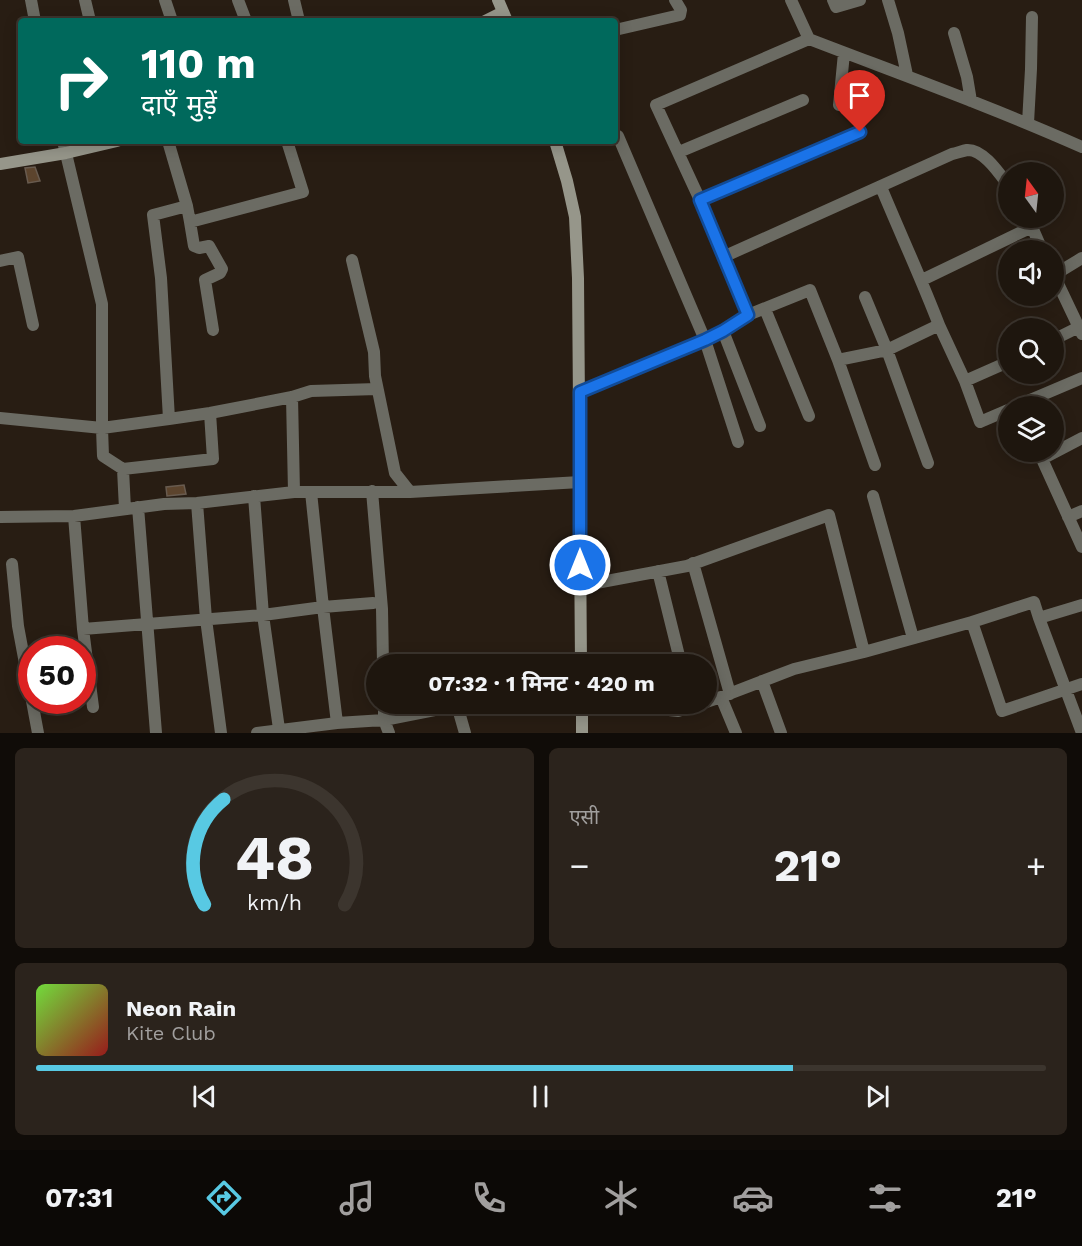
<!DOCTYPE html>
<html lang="hi">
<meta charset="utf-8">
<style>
body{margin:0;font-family:"Work Sans","Noto Sans Devanagari",sans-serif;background:#2b231c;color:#f1f3f6;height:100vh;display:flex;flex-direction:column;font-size:22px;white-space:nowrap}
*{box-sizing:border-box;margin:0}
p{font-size:20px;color:#a19f9e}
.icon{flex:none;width:33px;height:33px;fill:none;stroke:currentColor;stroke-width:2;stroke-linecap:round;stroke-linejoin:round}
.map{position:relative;height:733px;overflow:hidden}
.details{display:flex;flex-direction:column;gap:15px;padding:15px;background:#100c08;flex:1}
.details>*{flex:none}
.top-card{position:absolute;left:18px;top:18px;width:600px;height:126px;border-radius:6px;box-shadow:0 3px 15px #0003,0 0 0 2px #3c352e;background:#00695c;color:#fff;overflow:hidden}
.needle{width:39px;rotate:345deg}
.fabs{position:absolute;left:998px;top:162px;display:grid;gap:12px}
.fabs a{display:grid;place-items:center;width:66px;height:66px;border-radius:50%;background:#1e160e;box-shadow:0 3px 15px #0003,0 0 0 2px #3c352e;font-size:30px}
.speed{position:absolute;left:18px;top:636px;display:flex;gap:12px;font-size:30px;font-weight:700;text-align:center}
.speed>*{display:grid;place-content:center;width:78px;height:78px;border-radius:50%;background:#1e160e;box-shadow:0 3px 15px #0003,0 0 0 2px #3c352e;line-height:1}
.speed .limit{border:9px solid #d22;background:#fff;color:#111}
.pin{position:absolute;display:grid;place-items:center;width:51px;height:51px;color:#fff;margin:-62px -26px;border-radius:50% 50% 50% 0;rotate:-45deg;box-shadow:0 0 6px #0007}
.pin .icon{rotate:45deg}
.me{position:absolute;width:66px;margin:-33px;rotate:0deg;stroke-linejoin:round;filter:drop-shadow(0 0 4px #0008)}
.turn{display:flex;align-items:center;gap:21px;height:126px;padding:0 24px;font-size:27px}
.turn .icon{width:78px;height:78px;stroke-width:2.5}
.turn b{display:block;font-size:42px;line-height:51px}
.big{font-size:45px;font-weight:700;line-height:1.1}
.details .card{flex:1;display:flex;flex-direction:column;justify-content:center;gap:9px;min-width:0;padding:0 21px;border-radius:9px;background:#2b231c}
.details .dial{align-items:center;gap:0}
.dial svg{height:156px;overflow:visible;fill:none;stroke:#3c352e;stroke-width:7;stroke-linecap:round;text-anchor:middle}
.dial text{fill:#f1f3f6;stroke:none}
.song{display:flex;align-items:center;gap:18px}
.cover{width:72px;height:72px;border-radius:9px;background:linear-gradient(135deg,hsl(100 70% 55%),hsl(0 70% 35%))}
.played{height:6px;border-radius:3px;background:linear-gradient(90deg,#58c9e3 75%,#3c352e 75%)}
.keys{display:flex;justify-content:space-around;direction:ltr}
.heat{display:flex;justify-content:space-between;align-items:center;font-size:33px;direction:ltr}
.details .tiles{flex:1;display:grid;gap:15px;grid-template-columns:1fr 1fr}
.card:last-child{grid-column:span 2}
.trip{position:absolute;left:366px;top:654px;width:351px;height:60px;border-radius:30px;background:#1e160e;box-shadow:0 3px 15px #0003,0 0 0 2px #3c352e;font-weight:700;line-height:60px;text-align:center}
.tab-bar{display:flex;height:96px;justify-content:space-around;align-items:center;background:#0c0906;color:#a19f9e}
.tab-bar .icon{width:42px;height:42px}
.tab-bar .active{color:#58c9e3}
.tab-bar b{font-size:27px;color:#f1f3f6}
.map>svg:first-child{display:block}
</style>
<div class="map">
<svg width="1082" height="733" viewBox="0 0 1082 733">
<rect width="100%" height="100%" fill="#281d13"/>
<!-- building -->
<path fill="#5c442d" stroke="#685b4f" stroke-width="1.5" d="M35 167 40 181 28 183 25 168Z
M184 485 186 494 167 496 166 487Z"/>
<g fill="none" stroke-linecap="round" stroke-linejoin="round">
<!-- street -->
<path stroke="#6b6b63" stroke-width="12" d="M31 0 35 21
M85 0 90 21
M165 0 172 21
M238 0 246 21
M294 0 299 21
M791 0 809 39C900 74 992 107 1082 147
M833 0 836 7 860 0
M888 0 898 33 907 75
M615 30 680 15 681 10 675 0
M954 33 967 77 971 101
M839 105 844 53
M1028 123 1031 69 1032 17
M618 136 705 340 738 442
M168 141 187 206
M679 152 803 100
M881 187C900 233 921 278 939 325
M700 200 860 132
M1029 218 1032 227 1042 250
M190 222 194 246 199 248 209 246 222 269 220 273 205 280 213 330
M723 257 952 154C957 153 962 151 967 150 983 149 999 173 1008 185
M352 260 374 352 375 376 395 473 410 492
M0 261 18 257 33 325
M1053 273 1082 334
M1054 275 1082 258
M922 280 1032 227
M865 297 887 350 928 463
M765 309 809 416
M748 315 810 290 838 360 887 350 939 325 965 381 980 422 1008 410
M723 331 760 426
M1053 340 1079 327
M838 360 875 465
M965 381 1008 362
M580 392 705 340 723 331 748 315 700 200 656 105 809 39
M292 397 294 492
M1016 406 1082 378
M210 413 213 459 123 469 103 456 102 428 169 419 161 278 153 215 187 206 190 222 303 192 287 141
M0 418 102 428V304L63 141
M169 419 210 413 292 397 311 391 377 389
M1082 438 1042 459 1082 547
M123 469 125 509
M372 491 382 609 383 664
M311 492 323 607 337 723
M254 496 263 615 279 729
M873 496 913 638
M197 503 206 619 221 733
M138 507 156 733
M74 516 83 629 93 707
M0 517 74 516 164 504 197 503 294 492H410L580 482
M1068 517 1082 511
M693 563 730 694
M12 564 18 626 38 733
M658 571 681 664
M580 586 687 566 829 515 864 652
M1039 618 1082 733
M972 622 1002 711 1082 684
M83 629 263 615 323 607 373 603
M762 681 781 733
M721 697 736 733
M706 702 721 697 794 669 864 652 972 622 1034 602 1039 618 1082 605
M384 704V720L389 733
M614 704 678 711 700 704
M457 705 465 733
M257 733 337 723 384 720 465 704"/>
<!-- secondary -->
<path stroke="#96968a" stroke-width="12" d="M498 0 507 21
M485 21 503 12
M555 141 567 181 575 217 578 278 581 664
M0 164 66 153 117 141
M582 704V733"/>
</g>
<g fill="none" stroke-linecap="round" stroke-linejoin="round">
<!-- route casing -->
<g stroke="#114b97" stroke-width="15">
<path id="route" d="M580 565V392L705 340 723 331 748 315 700 200 860 132"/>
</g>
<!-- route -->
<use href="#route" stroke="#1a73e8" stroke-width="10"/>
</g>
</svg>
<div class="fabs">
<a><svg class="needle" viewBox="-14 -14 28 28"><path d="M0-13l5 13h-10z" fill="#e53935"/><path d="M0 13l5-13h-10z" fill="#a19f9e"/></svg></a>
<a><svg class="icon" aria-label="sound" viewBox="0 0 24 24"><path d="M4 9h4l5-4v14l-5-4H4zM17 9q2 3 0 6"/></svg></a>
<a><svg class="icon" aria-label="search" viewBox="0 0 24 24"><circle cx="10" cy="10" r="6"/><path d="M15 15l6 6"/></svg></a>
<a><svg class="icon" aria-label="layers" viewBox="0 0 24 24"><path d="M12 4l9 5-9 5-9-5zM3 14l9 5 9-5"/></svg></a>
</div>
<div class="speed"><div class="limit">50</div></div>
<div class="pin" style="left:860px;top:132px;background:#d93025"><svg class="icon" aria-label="arrive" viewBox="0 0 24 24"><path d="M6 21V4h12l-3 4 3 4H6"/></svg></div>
<svg class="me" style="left:580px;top:565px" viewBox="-20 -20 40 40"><circle r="17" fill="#1a73e8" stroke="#fff" stroke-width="3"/><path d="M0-11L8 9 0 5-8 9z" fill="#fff"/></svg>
<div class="trip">07:32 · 1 मिनट · 420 m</div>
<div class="top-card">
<div class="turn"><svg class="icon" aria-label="right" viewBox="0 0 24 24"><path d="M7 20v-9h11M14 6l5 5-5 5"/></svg><div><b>110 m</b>दाएँ मुड़ें</div></div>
</div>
</div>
<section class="details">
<div class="tiles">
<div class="card dial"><svg viewBox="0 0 100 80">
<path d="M14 69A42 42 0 1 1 86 69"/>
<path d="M14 69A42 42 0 0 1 24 15" stroke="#58c9e3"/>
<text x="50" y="56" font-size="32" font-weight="700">48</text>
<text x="50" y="72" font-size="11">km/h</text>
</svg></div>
<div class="card"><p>एसी</p>
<div class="heat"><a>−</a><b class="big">21°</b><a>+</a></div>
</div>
<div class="card">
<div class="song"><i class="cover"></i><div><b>Neon Rain</b><p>Kite Club</p></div></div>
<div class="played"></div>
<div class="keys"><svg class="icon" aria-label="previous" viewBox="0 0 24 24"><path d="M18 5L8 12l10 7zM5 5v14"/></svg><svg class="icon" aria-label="pause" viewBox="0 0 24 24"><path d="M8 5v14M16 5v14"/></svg><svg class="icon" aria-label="next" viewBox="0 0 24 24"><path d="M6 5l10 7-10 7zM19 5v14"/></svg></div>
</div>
</div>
</section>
<nav class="tab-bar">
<b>07:31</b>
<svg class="icon active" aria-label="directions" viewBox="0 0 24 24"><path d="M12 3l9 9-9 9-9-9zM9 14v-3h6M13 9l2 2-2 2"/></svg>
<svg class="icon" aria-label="music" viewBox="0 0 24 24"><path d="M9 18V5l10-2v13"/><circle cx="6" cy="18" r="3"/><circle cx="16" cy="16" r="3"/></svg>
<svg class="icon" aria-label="phone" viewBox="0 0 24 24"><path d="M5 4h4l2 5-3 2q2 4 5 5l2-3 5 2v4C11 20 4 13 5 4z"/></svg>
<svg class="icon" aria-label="climate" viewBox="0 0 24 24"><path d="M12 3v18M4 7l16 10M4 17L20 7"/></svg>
<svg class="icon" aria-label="car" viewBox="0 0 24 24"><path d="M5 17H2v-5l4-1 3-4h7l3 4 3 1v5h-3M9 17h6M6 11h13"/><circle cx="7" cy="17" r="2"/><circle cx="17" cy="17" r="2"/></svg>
<svg class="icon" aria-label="filters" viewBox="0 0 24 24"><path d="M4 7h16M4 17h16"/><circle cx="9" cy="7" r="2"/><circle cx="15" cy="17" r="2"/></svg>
<b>21°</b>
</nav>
